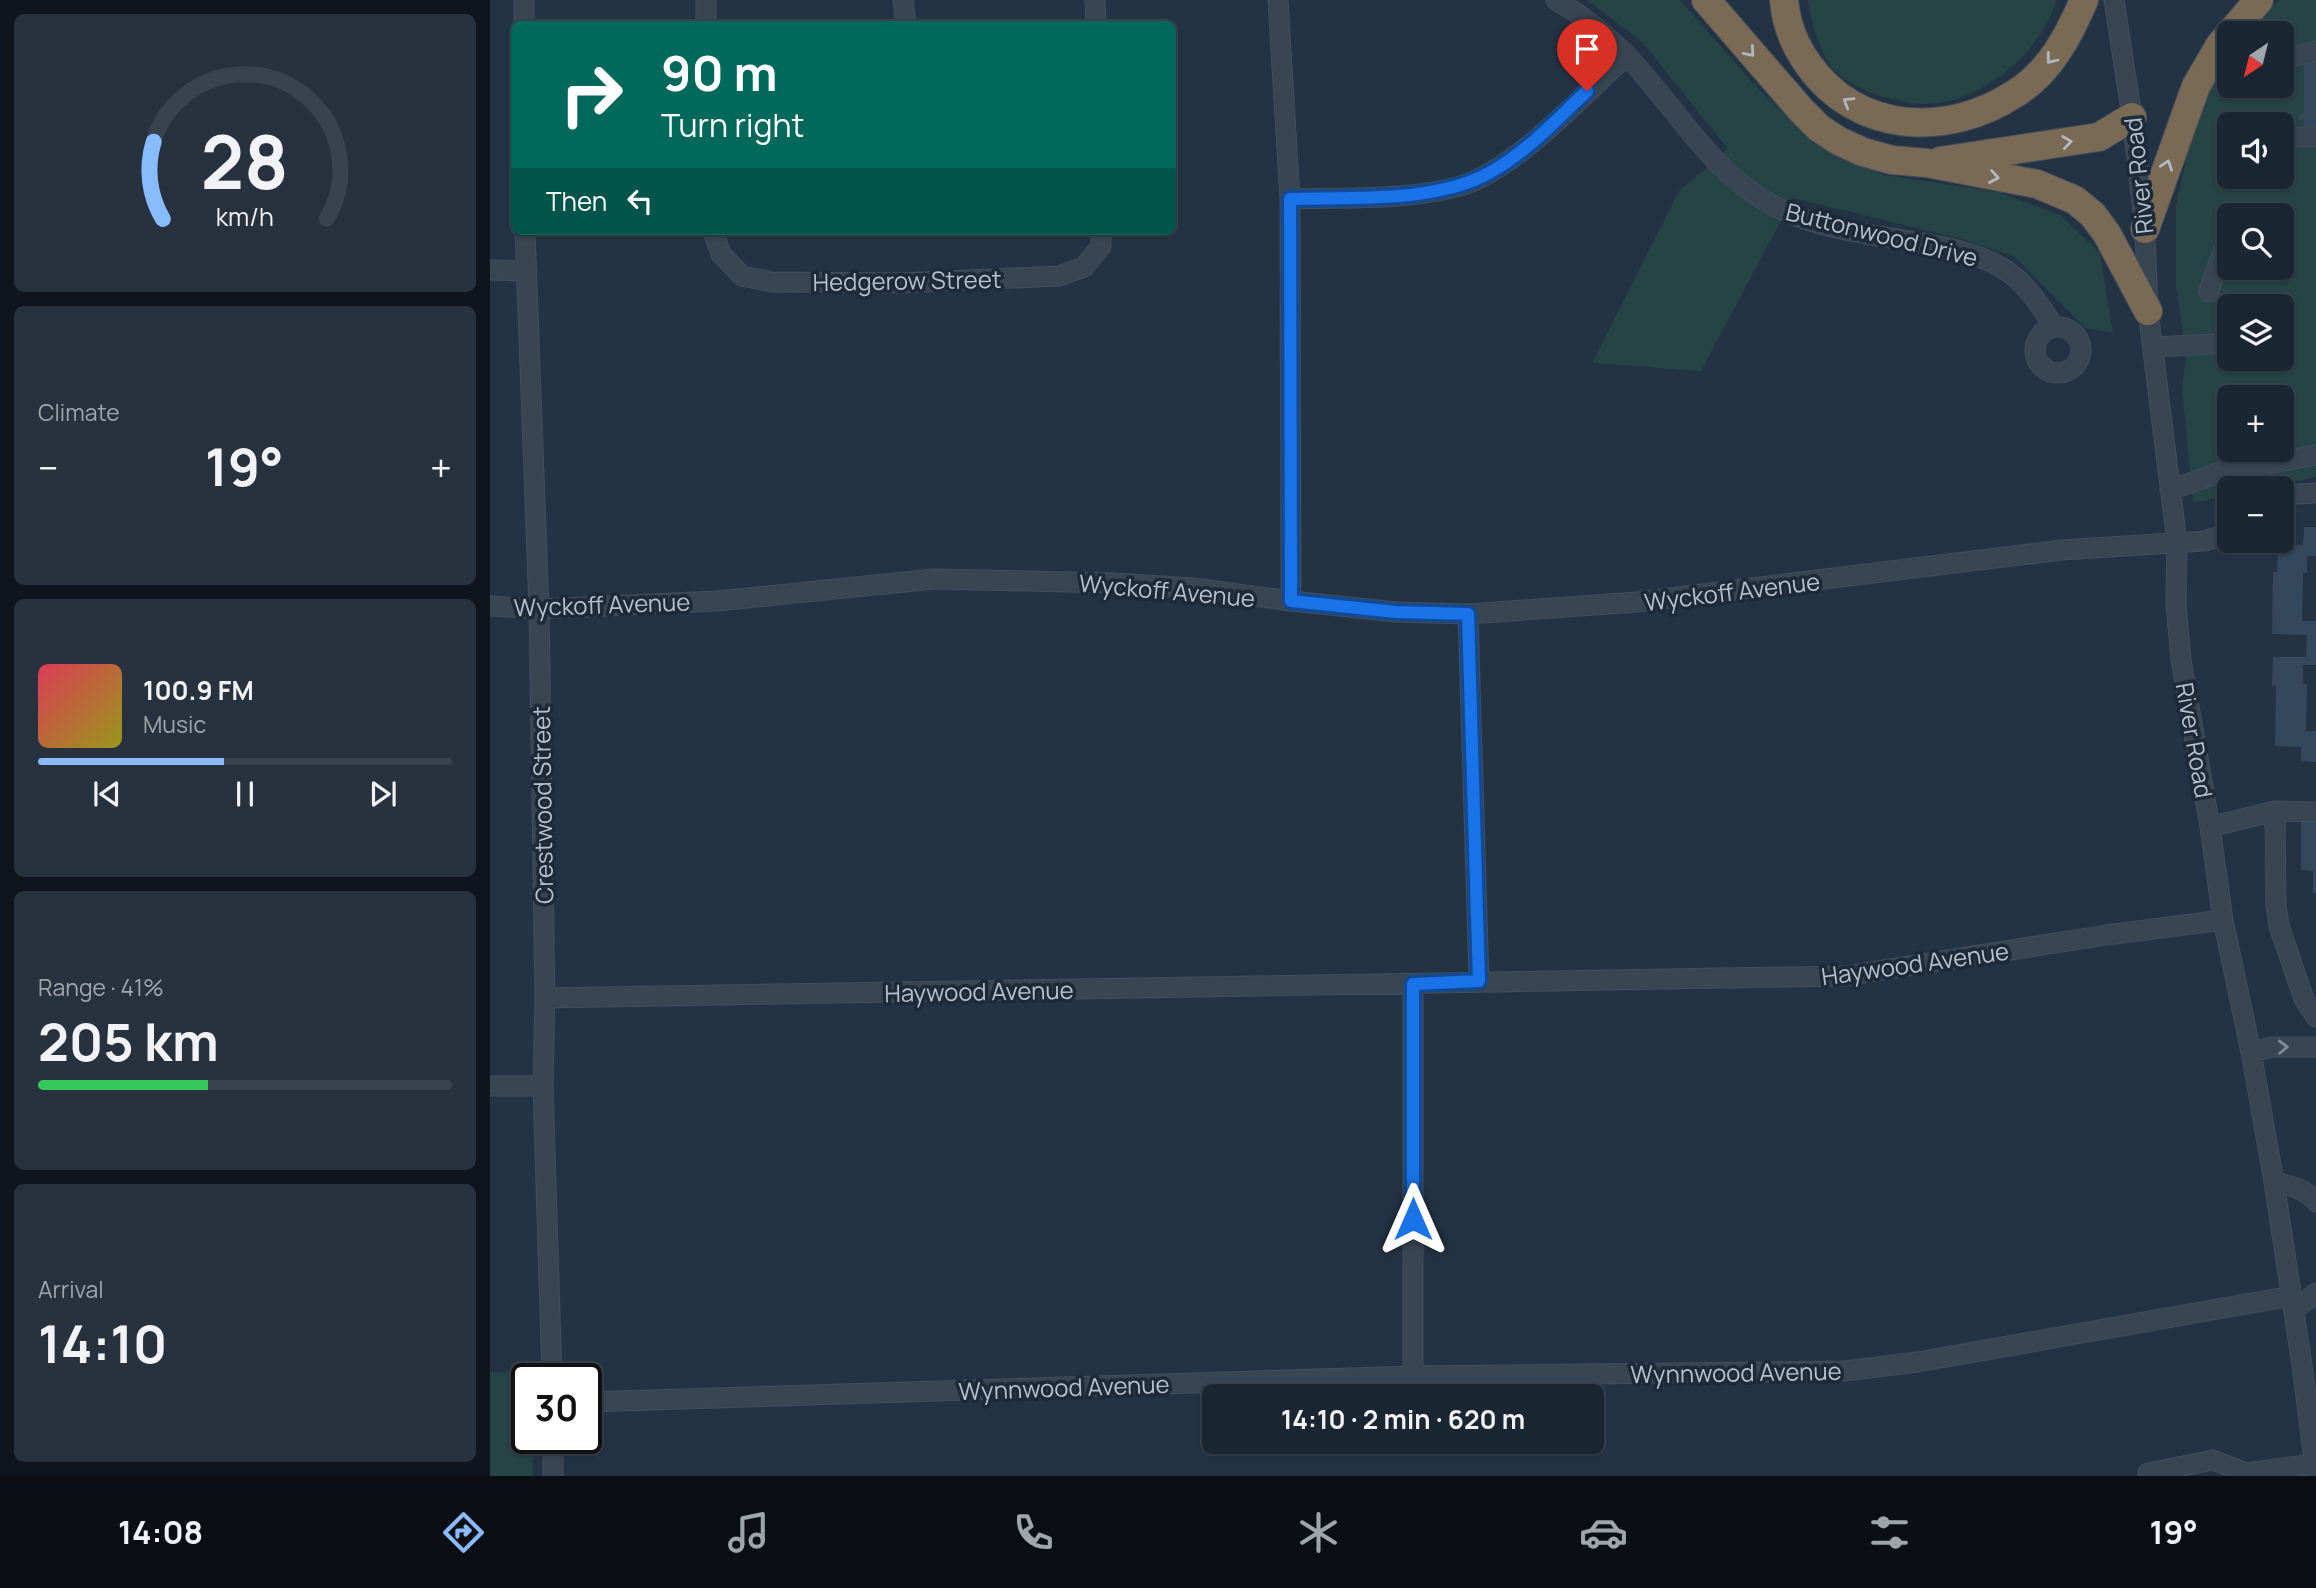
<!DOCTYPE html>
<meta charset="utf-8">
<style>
body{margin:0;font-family:Manrope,sans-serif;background:#28323f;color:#f1f3f6;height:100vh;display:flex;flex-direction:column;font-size:26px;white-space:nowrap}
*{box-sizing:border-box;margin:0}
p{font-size:23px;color:#a0a5ac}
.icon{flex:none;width:38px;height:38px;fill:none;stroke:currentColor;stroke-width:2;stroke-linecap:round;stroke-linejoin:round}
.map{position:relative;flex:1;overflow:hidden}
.sheet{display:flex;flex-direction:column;gap:14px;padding:14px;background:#0f151c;width:490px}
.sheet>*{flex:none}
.guide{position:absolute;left:21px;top:21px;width:665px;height:214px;border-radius:10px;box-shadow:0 2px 5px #0004,0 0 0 2px #39434e;background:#00695c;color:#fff;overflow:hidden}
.needle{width:46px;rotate:215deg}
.controls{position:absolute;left:1727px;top:21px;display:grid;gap:14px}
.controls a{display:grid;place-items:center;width:77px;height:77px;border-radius:10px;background:#1b2633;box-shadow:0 2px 5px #0004,0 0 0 2px #39434e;font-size:35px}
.speed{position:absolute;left:21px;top:1363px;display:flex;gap:14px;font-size:35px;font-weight:700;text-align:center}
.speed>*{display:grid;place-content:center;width:91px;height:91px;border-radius:50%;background:#1b2633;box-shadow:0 2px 5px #0004,0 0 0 2px #39434e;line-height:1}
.speed .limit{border:4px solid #111;border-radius:10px;background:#fff;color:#111}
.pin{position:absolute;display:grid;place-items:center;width:60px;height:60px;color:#fff;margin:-72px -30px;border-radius:50% 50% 50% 0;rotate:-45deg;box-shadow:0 0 7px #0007}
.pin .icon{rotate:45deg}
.me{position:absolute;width:77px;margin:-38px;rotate:0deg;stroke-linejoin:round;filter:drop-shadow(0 0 5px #0008)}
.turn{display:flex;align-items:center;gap:24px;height:147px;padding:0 35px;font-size:32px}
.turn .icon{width:91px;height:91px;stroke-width:2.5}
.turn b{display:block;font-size:49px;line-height:60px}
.then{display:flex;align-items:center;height:66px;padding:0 35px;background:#0003;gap:14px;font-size:26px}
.big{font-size:52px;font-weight:700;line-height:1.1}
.sheet .tile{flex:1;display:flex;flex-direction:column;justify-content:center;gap:10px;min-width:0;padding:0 24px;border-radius:10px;background:#28323f}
.sheet .dial{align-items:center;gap:0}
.dial svg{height:182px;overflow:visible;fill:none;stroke:#39434e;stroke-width:7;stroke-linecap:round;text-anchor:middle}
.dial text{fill:#f1f3f6;stroke:none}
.song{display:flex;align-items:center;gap:21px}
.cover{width:84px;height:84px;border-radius:10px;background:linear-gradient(135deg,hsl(350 70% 55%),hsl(60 70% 35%))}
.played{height:7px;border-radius:4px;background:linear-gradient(90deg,#89bcff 45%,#39434e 45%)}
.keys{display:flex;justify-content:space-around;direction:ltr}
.heat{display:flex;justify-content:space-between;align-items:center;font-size:38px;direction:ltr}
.charge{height:10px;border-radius:5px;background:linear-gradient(90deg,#34c759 41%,#39434e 0)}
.trip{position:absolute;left:712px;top:1384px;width:402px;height:70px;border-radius:10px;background:#1b2633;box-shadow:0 2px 5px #0004,0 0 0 2px #39434e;font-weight:700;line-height:70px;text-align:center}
.menu{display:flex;height:112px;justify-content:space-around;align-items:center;background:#0b0f14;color:#a0a5ac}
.menu .icon{width:49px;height:49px}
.menu .on{color:#89bcff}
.menu b{font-size:32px;color:#f1f3f6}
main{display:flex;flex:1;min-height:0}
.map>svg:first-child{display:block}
</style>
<main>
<section class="sheet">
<div class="tile dial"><svg viewBox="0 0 100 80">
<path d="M14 69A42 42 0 1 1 86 69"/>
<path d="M14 69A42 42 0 0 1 10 35" stroke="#89bcff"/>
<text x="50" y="56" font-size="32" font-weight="700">28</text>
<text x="50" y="72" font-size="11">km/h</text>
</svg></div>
<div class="tile"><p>Climate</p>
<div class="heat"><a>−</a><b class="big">19°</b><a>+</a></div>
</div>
<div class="tile">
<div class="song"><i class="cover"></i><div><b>100.9 FM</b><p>Music</p></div></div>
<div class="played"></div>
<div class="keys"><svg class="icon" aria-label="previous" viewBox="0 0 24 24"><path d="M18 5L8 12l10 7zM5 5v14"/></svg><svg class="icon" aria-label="pause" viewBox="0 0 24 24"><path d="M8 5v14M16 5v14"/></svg><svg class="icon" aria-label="next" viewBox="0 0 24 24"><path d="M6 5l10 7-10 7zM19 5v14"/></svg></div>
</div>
<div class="tile"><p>Range · 41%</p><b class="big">205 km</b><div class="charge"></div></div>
<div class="tile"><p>Arrival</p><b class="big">14:10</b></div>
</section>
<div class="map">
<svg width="1826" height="1476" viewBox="0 0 1826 1476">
<rect width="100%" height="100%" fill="#243344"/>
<!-- green -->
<path fill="#264345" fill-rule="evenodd" d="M1097 0H1190L1262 82 1323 142 1394 175 1508 192 1570 215 1610 253 1623 333 1595 328 1525 257 1472 239 1303 198 1211 371 1102 363 1189 191 1238 149 1152 42Z
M1318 0H1567C1550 54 1489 106 1431 104 1419 104 1406 99 1394 97 1378 93 1349 80 1340 65 1328 45 1321 23 1318 0Z
M1790 0H1826V477L1774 488H1740L1739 495 1703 503 1692 388 1696 356 1686 285V206L1708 105 1739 49 1740 86H1792V33H1754ZM1740 124H1792V177H1740ZM1740 215H1792V268H1740ZM1740 306H1792V359H1740ZM1740 397H1792V450H1740Z
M0 1372 41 1373V1379H37V1438L42 1439 43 1476H0Z"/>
<!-- building -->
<path fill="#35475a" d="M1814 62H1826V129H1814V121L1809 120V114H1814Z
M1814 527H1826V556H1817V573H1813L1812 621H1826V665H1813V684H1817L1816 731H1826V762L1811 761V747L1785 746 1786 686H1782L1783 657H1816L1817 635 1782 634 1783 572H1787L1788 545H1813Z
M1811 821H1826V893H1823V871L1811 870Z"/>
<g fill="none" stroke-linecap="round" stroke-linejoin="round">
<!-- minor casing -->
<g stroke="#424e5c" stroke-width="21">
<path id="minor" d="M34 0V24
M216 0V24
M413 0 416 24
M605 0 606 24
M788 0 800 199 801 601
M1066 0C1092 15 1116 35 1137 56 1186 107 1221 174 1286 207 1329 229 1378 234 1425 242 1455 247 1486 252 1512 268 1535 281 1550 305 1564 327
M1624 0 1642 117 1655 229 1658 311 1687 542 1686 604 1691 660 1720 827 1733 920 1761 1052 1784 1182 1812 1365 1826 1475
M1792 63 1802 57 1826 51
M1792 137H1826
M800 199C855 197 916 201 970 186 1024 171 1094 94 1137 55
M35 231 49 609 55 998 53 1086 62 1379
M223 231 231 254 252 276 282 282 412 283 569 276 594 267 611 246V231
M0 270 35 271
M1719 292C1722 277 1729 265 1733 251
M1545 350a23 23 0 1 1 46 0a23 23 0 1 1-46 0Z
M1663 347 1722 344
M1680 490 1728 473 1826 455
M1792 495 1826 493
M0 606 49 609 227 601 444 579 623 583 703 588 801 601 906 612 978 614 1147 602 1572 550 1715 541 1740 533
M978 614 989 981
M1785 811 1786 905 1789 926 1814 999 1826 1017
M1720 827 1785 811 1826 812
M923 984V1376
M55 998 1355 976 1617 935 1733 920
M1761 1052 1783 1047H1826
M0 1086H53
M1784 1182C1798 1185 1817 1189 1826 1202
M1804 1310 1826 1293
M96 1402 923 1376 1354 1371 1428 1362 1802 1296
M63 1438V1476
M1658 1473 1723 1460 1756 1473 1824 1464"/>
</g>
<!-- highway casing -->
<g stroke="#43505d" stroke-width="30">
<path id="highway" d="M1216 0 1311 110 1329 128 1349 141 1373 152 1402 160 1437 163 1547 184 1585 200 1603 215 1617 234 1658 311
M1294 0C1296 23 1305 46 1318 64 1367 134 1458 138 1526 93 1560 72 1579 35 1594 0
M1450 161 1609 137 1642 117
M1655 229 1706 86 1730 45 1769 0"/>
</g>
<!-- minor -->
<use href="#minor" stroke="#384553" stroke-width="19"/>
<!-- highway -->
<use href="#highway" stroke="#7a6955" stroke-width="28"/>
</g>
<!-- one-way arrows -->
<defs><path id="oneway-chevron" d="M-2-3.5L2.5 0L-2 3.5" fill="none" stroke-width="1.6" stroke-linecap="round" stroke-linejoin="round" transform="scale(1.75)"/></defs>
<g stroke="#b0b7c1">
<use href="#oneway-chevron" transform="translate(1260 52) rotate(49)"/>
<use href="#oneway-chevron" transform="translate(1561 59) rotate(128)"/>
<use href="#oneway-chevron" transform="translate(1358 102) rotate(-148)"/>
<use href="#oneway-chevron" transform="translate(1577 142) rotate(-8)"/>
<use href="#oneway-chevron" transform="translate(1677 165) rotate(-71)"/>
<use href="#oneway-chevron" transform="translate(1504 177) rotate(9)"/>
</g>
<use stroke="#7d8996" href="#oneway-chevron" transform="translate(1793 1047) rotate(-2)"/>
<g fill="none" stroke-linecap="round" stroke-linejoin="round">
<!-- route casing -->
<g stroke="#114b97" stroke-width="18">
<path id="route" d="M923 1219V984L989 981 978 614 906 612 801 601 800 199C861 197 945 203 999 173 1036 153 1066 120 1097 91"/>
</g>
<!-- route -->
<use href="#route" stroke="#1a73e8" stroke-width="12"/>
</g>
<g text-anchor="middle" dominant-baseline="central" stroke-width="7" stroke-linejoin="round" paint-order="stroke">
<!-- street labels -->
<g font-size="24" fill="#b6c0cd" stroke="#1d2a39">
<text transform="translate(1648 176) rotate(-96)">River Road</text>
<text transform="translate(1392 234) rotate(14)">Buttonwood Drive</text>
<text transform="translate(417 280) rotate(-1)">Hedgerow Street</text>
<text transform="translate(677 590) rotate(5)">Wyckoff Avenue</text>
<text transform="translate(1242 591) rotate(-7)">Wyckoff Avenue</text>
<text transform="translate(112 604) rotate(-2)">Wyckoff Avenue</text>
<text transform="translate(1705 740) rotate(80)">River Road</text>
<text transform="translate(52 805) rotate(-91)">Crestwood Street</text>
<text transform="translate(1425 963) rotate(-8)">Haywood Avenue</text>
<text transform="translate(489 991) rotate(-1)">Haywood Avenue</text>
<text transform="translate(1246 1372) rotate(-1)">Wynnwood Avenue</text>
<text transform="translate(574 1387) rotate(-2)">Wynnwood Avenue</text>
</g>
</g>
</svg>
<div class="controls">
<a><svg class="needle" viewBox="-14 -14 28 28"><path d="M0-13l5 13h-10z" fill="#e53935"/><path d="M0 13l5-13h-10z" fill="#a0a5ac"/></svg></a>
<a><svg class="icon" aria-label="sound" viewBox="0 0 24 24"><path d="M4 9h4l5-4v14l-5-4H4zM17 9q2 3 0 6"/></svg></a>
<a><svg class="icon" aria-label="search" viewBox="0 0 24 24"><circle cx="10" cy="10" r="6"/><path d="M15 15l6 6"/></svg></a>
<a><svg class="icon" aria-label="layers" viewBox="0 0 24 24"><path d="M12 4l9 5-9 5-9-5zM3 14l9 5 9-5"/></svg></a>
<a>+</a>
<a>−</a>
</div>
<div class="speed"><div class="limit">30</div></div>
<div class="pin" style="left:1097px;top:91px;background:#d93025"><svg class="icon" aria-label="arrive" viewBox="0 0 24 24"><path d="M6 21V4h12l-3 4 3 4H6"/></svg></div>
<svg class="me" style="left:923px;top:1219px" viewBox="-20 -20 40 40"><path d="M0-17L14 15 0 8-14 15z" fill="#1a73e8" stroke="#fff" stroke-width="4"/></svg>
<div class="trip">14:10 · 2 min · 620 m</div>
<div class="guide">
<div class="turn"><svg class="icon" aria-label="right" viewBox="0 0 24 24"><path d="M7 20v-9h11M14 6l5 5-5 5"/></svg><div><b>90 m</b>Turn right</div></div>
<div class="then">Then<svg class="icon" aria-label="left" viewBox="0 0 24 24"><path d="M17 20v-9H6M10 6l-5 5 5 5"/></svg></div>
</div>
</div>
</main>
<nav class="menu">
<b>14:08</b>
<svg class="icon on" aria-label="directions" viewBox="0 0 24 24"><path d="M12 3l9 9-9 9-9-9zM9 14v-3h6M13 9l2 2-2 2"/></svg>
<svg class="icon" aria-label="music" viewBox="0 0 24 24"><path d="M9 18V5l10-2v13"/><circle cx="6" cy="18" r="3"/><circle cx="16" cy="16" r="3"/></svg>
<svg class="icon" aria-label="phone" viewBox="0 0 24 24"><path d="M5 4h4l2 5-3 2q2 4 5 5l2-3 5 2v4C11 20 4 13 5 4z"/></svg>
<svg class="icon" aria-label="climate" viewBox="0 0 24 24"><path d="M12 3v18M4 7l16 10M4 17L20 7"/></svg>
<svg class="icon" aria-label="car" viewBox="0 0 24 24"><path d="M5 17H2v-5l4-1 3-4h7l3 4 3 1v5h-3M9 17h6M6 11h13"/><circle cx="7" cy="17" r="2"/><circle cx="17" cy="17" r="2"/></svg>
<svg class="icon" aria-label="filters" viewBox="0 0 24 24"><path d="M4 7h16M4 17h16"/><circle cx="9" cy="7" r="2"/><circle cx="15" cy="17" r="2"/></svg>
<b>19°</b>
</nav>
